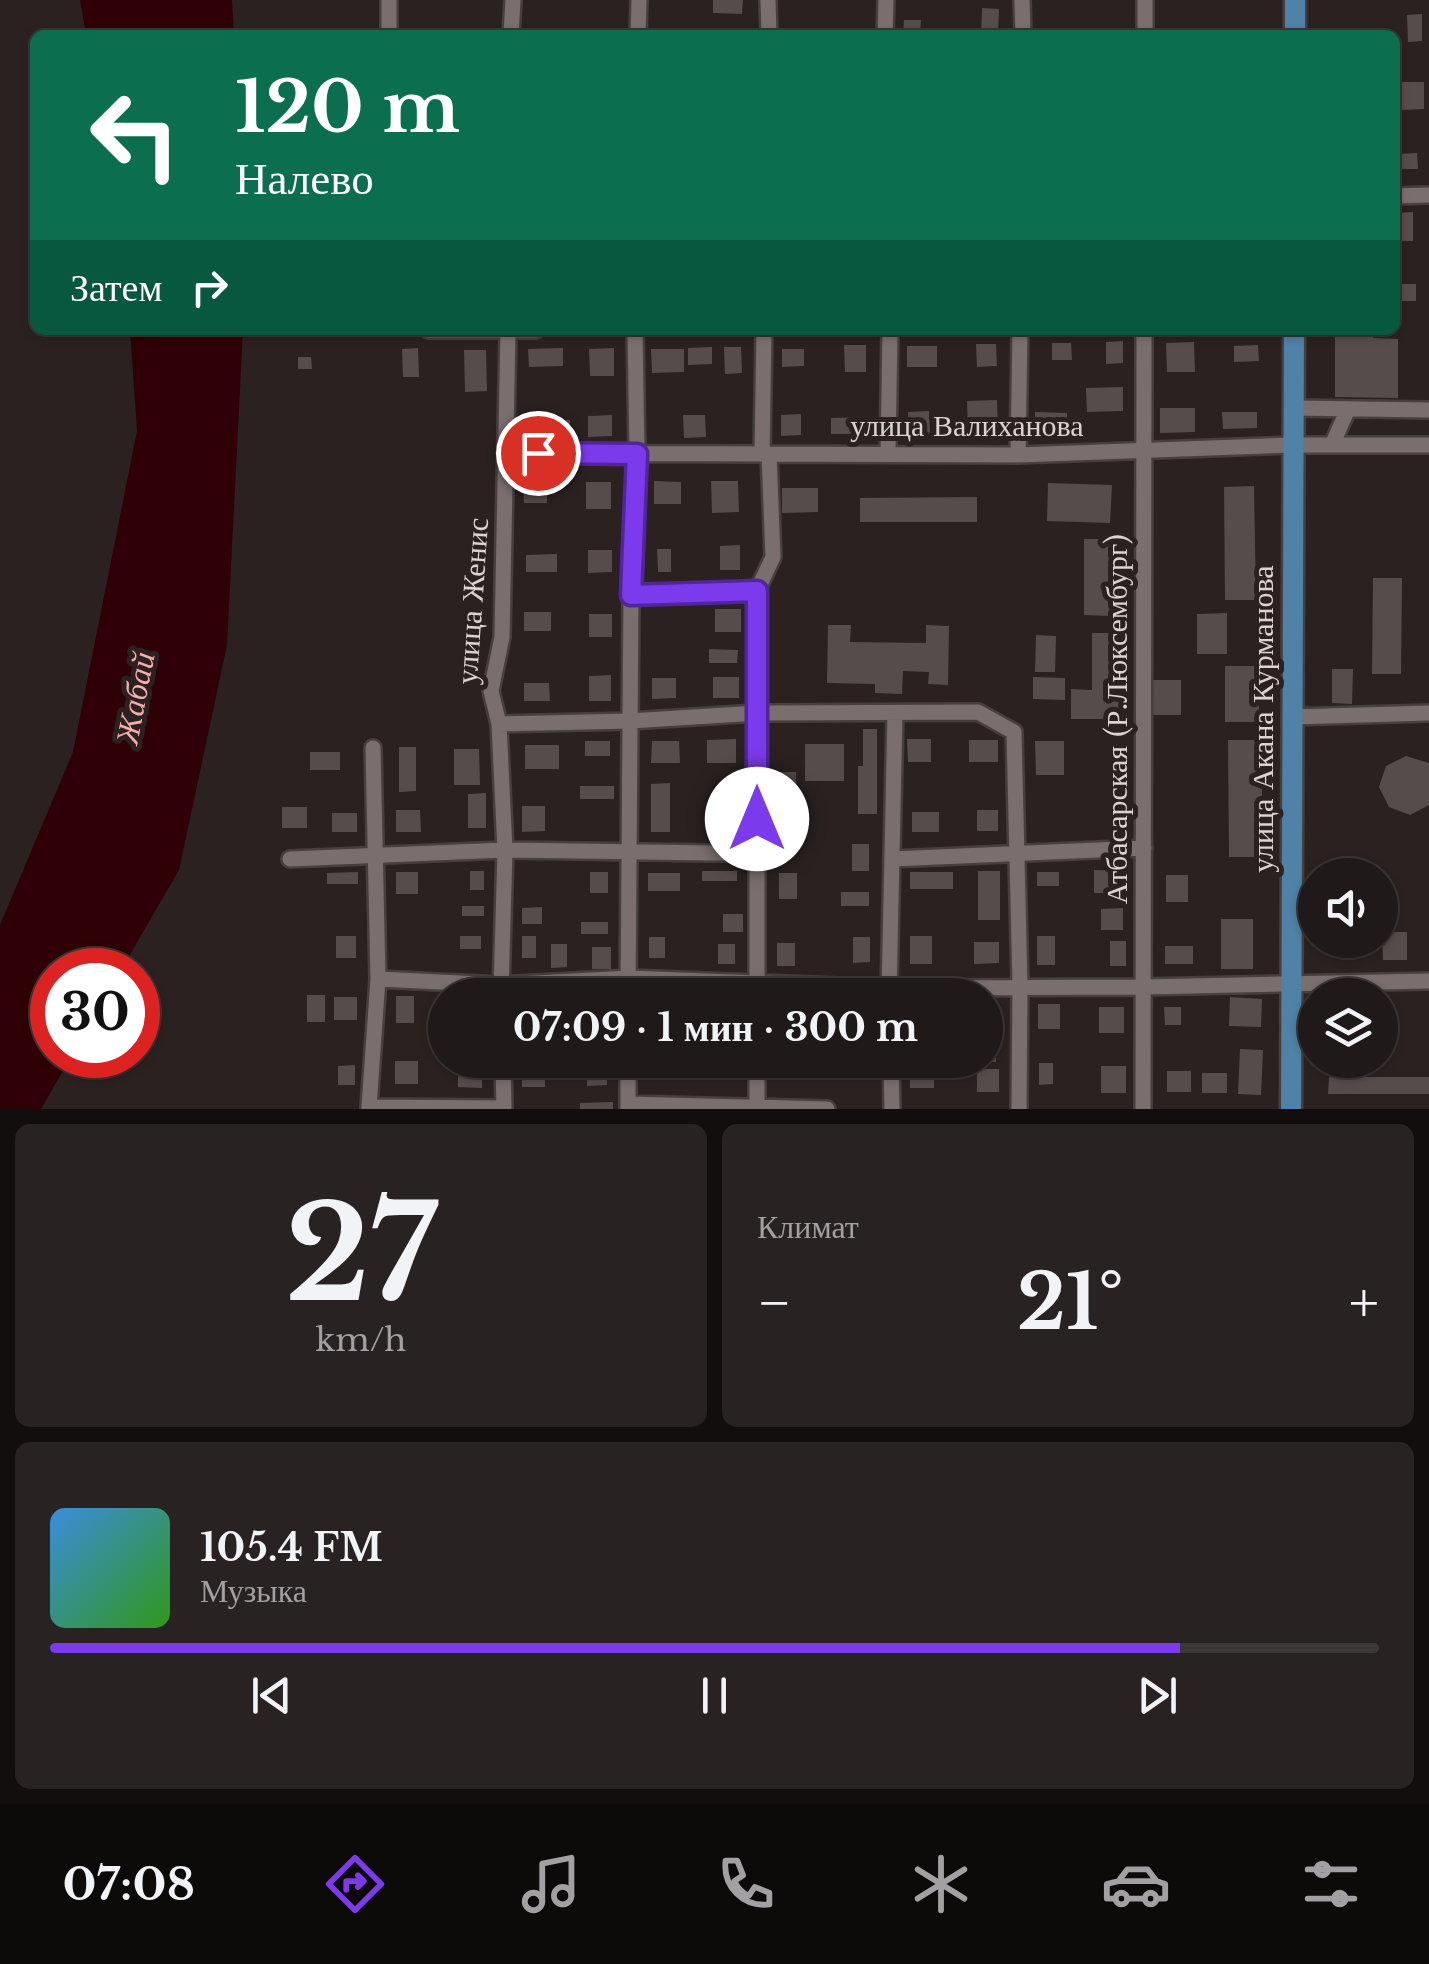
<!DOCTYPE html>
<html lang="ru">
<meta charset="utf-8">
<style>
body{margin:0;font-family:"Libre Baskerville",serif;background:#282222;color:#f1f3f6;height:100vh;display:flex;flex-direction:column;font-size:38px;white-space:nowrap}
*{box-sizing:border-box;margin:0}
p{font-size:32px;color:#a2a0a2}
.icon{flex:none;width:55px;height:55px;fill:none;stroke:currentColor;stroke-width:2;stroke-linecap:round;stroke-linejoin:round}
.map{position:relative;height:1109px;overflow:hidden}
.drawer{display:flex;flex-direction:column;gap:15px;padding:15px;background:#120e0e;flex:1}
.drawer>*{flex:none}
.banner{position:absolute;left:30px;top:30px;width:1370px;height:305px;border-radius:15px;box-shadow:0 2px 8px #0004,0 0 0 2px #3d3838;background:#0b6e4f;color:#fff;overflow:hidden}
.fabs{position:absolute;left:1298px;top:858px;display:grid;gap:20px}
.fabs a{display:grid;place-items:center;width:100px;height:100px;border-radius:50%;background:#201919;box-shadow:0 2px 8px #0004,0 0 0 2px #3d3838;font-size:50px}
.speed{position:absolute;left:30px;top:948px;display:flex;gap:20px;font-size:50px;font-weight:700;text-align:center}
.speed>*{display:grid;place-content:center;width:130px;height:130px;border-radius:50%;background:#201919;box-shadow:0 2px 8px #0004,0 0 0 2px #3d3838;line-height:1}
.speed .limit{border:15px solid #d22;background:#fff;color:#111}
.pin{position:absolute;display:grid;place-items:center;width:85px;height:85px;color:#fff;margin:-42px;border:5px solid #fff;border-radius:50%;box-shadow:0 2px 10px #0007}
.me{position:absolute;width:110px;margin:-55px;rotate:0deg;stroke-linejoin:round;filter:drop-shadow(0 0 8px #0008)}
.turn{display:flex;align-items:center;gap:35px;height:210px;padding:0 40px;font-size:45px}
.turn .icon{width:130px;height:130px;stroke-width:2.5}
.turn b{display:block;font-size:70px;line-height:85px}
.then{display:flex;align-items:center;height:95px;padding:0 40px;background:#0003;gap:20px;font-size:38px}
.big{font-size:75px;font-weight:800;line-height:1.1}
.drawer .card{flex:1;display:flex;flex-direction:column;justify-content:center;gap:15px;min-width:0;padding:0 35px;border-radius:15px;background:#282222}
.drawer .dial{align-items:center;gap:0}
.dial b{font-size:130px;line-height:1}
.song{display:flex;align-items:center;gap:30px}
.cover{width:120px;height:120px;border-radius:15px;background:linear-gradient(135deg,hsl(210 70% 55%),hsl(110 70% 35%))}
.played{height:10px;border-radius:5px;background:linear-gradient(90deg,#7c3aed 85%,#3d3838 85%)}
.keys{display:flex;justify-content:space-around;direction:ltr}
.heat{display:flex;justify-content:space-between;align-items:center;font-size:55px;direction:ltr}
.drawer .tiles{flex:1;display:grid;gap:15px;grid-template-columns:1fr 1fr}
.card:last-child{grid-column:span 2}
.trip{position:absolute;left:428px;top:978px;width:575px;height:100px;border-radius:50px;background:#201919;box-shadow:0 2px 8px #0004,0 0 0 2px #3d3838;font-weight:800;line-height:100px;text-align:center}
.menu{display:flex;height:160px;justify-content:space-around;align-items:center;background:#0d0a0a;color:#a2a0a2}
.menu .icon{width:70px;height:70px}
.menu .current{color:#7c3aed}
.menu b{font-size:45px;color:#f1f3f6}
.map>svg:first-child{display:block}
</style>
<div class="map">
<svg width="1429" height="1109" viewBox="0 0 1429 1109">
<rect width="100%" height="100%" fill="#2b2121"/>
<!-- water -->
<path fill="#2f0005" d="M80 0H232L234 35H86Z
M130 330H243L227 645 179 870 121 970H52V1055H72L41 1109H0V925L73 752 137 431Z"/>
<!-- building -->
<path fill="#574c4c" d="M713 0H743L742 14 713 13Z
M982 8 999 9 998 35H981Z
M1422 14V41L1408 42 1407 15Z
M904 20H921L920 35H903Z
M1399 82H1424V109L1400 110Z
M1417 153 1418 169H1397V154Z
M1413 212V241H1398L1397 213Z
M1395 284H1416V301H1395Z
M1335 330H1373V338L1398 339V398L1335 397Z
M1123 341V363L1106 364V342Z
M1194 342 1195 372H1167L1166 343Z
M1052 343H1071L1072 360H1052Z
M976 344H996L997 366 977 367Z
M844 345H866V372H845Z
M1258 345 1259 361 1234 362V346Z
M907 346H937V367H907Z
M712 347V364L688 365V348Z
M724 347H741L742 373 725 374Z
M418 348 419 377H403L402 349Z
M563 348V366L529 367 528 349Z
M614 348V376H590L589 349Z
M651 349H684V372L652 373Z
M782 349H804V366L782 367Z
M464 350H486L487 391 465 392Z
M298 357H311L312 369H298Z
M1123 387V411L1087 412 1086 388Z
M997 400 998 435H968L967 401Z
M1160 408H1195V432L1160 433Z
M929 411 930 434H909L908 412Z
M1035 412 1067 413V436L1035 435Z
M1222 412H1257V428L1223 429Z
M801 414V435L781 436V415Z
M612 415V436L588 437V416Z
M683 415H705L706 437 684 438Z
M867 417V434H831V418Z
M570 420V437H523V421Z
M654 481 681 482V504H654Z
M711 481H738L739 512 712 513Z
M523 482H547V503H524Z
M586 482H611V509H586Z
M1048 483 1112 485 1110 523 1047 521Z
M1254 486 1256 600H1225L1224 487Z
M782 488H818V512L782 513Z
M977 497V522H860V498Z
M1084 539H1111V616L1084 615Z
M740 545V570H720V546Z
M657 549H671V572H658Z
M588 550H612V572L588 573Z
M557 554V572H526V555Z
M1373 578H1402L1401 674H1372Z
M715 609H741V632H715Z
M524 612H551V631H524Z
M1227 613V654H1197V614Z
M589 614H612V637H589Z
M828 625H851L850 642 926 643V625L949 626 948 685 928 684 929 672 903 671 902 694 875 693V684L827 683Z
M1092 633H1120L1121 719H1071V689L1092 690Z
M1036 635 1056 636 1055 672H1035Z
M709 649 738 650 737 663H709Z
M1225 666H1259V722H1225Z
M1332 669H1353L1352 704 1332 703Z
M611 675V701H589V676Z
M713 677H739V698H713Z
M1033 677 1065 678V700L1033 699Z
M652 678H676V698L652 699Z
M1152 680H1181V715H1152Z
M524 683H549L550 701H524Z
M863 729H877V814H858V766H863Z
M736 739V763H707V740Z
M907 739H931V762H908Z
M969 740H998V762H969Z
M1228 740H1262V857H1229Z
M585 741H610V756H585Z
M652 741H679L680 763H651Z
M1035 741H1064V775H1036Z
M805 744H844V781H805Z
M525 745H559V769H525Z
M399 747H416V791L399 792Z
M454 749H479L480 785H454Z
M310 752H340V770H310Z
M1406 756 1429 763V805L1410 815 1389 807 1379 787 1386 766Z
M780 772H796L797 828H780Z
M670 783V832H651V784Z
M580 786H614V799H580Z
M486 793V828H468V794Z
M522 806H545V831L522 832Z
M282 807H307V828H282Z
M396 810H420L421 832H396Z
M723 810H736V831H723Z
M977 810H998V831H977Z
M912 812H939V832H912Z
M332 813H357V832H332Z
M852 844H869V871H852Z
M1094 870 1126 871V893H1094Z
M470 871H484V890H470Z
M702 871H737V881H702Z
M978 871H1000V920H978Z
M358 872V884H327V873Z
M396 872H418V894H396Z
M590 872H608V893H590Z
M910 872H953V889H910Z
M1037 872H1059V886H1037Z
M648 873H680V891H648Z
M779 873H797V899H779Z
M1166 875H1188V902H1166Z
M841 892H869V906H841Z
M462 906H484V916H462Z
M542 907V924H522V908Z
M1123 908V930H1101V909Z
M723 914H743V932H723Z
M1221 919H1253V969H1221Z
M581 922H608V934H581Z
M1382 932H1407V960H1383Z
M336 936H356V958H336Z
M460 936H481V949H460Z
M522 936H536V958H522Z
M910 936H932V964H910Z
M1037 936H1055V965H1037Z
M649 937H665V958H649Z
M853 937H870V962L853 963Z
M1327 940H1350L1351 954H1328Z
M1110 941H1126V966H1110Z
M974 942H999V963L974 964Z
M777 943H795V966H777Z
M551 944H567V967L551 968Z
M718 944H735V964H718Z
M1165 946H1193V964H1165Z
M592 947H611V969H592Z
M307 995H325V1022H307Z
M396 996H414V1023H396Z
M334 997H357V1020H334Z
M1230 997 1262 999 1261 1027 1229 1026Z
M1038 1004H1060V1029H1038Z
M1099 1007H1124V1033H1099Z
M1164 1007H1181V1025H1165Z
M985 1036H996V1062H985Z
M1240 1049 1263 1050 1261 1095 1238 1094Z
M522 1060H545V1087H522Z
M395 1061H418V1084H395Z
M458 1063H482V1088L458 1087Z
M1039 1063H1053V1084L1039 1085Z
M355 1065V1085H338V1066Z
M587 1066H607V1085L587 1086Z
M1101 1066H1126V1093H1101Z
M910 1068H934V1088H910Z
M977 1069H999V1092H977Z
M1167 1071H1191V1092H1167Z
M1202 1073H1227V1093H1202Z
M1329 1077H1429V1094H1328Z
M613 1102V1109H580V1103Z"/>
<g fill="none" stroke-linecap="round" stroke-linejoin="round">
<!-- minor casing -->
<g stroke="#473f3f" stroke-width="20">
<path id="minor" d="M389 0V35
M768 0 769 35
M1022 0 1023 35
M511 35 513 0
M638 35 639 0
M885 35 886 0
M1145 35V0
M1395 196 1429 195
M428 330H536
M1294 408 1429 410
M1332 445 1348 409
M505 453 1018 455 1293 445H1429
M888 453 890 330
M762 454 764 330
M1018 455 1020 330
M631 595 757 591
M1292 717 1429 713
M499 724 630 721 757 713 978 712 1014 732 1020 986 1019 1109
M373 748 378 979 369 1107 504 1108
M290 859 505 850 777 854
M892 859 1144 848
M378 979 501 985 629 978 889 988 1143 987 1429 981
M501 991 505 850 499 724 491 691 502 637 508 330
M628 995 631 595 637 454 635 330
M757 995V591L773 557 769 454
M889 995 895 713
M503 1060 504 1109
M891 1060 892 1109
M628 1104 827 1109
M628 1109V1060
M757 1109V1060
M1143 1109 1144 330"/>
</g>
<!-- major casing -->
<g stroke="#473f3f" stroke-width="25">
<path id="major" d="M1295 35V0
M1291 1109 1294 330"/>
</g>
<!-- minor -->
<use href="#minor" stroke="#7b6e6e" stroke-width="15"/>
<!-- major -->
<use href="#major" stroke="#4f82a6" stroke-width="20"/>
</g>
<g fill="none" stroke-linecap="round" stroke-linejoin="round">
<!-- route casing -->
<g stroke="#51269a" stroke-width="25">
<path id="route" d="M538 453 637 454 631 595 757 591V819"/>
</g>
<!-- route -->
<use href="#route" stroke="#7c3aed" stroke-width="18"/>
</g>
<g text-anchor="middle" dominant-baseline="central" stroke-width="10" stroke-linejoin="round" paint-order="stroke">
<!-- street labels -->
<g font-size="30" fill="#dbd4d3" stroke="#2b2121">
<text x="967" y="425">улица Валиханова</text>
<text transform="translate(472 601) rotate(-86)">улица Женис</text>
<text transform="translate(1116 719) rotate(-90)">Атбасарская (Р.Люксембург)</text>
<text transform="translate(1262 719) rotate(-90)">улица Акана Курманова</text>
</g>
<!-- water labels -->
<g font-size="32" font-style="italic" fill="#f9adae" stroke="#2b2121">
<text transform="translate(135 698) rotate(-79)">Жабай</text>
</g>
</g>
</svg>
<div class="fabs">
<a><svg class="icon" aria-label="sound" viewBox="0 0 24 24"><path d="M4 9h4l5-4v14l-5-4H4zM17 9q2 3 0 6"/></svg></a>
<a><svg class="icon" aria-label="layers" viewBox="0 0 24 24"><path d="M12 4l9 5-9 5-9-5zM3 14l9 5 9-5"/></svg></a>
</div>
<div class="speed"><div class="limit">30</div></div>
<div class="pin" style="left:538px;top:453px;background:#d93025"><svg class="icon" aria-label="arrive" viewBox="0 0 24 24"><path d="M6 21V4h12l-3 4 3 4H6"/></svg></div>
<svg class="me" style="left:757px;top:819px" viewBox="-20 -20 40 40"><circle r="19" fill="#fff"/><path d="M0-13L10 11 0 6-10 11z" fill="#7c3aed"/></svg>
<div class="trip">07:09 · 1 мин · 300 m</div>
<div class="banner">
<div class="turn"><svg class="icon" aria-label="left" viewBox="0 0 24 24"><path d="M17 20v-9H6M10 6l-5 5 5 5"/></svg><div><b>120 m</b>Налево</div></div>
<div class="then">Затем<svg class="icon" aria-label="right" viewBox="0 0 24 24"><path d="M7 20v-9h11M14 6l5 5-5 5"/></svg></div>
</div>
</div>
<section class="drawer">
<div class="tiles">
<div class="card dial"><b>27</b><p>km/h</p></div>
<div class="card"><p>Климат</p>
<div class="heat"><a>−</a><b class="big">21°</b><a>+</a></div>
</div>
<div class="card">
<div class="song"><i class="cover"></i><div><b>105.4 FM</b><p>Музыка</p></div></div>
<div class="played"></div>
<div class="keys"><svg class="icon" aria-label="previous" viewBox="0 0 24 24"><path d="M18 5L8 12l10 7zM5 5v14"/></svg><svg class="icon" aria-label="pause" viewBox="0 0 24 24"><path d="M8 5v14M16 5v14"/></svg><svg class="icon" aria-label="next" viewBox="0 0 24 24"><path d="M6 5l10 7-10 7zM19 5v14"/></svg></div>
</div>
</div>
</section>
<nav class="menu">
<b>07:08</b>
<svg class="icon current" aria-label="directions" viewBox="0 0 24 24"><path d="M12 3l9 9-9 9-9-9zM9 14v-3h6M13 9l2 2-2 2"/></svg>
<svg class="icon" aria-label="music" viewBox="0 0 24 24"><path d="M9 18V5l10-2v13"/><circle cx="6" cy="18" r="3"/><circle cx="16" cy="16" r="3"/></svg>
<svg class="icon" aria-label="phone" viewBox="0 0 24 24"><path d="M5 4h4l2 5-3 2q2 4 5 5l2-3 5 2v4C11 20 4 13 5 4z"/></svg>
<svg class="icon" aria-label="climate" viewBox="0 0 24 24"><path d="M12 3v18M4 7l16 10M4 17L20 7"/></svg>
<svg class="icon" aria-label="car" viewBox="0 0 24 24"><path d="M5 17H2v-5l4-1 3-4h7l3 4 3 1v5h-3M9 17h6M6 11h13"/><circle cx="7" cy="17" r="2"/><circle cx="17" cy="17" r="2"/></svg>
<svg class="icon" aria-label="filters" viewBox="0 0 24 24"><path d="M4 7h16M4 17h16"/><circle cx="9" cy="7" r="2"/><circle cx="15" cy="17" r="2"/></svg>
</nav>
